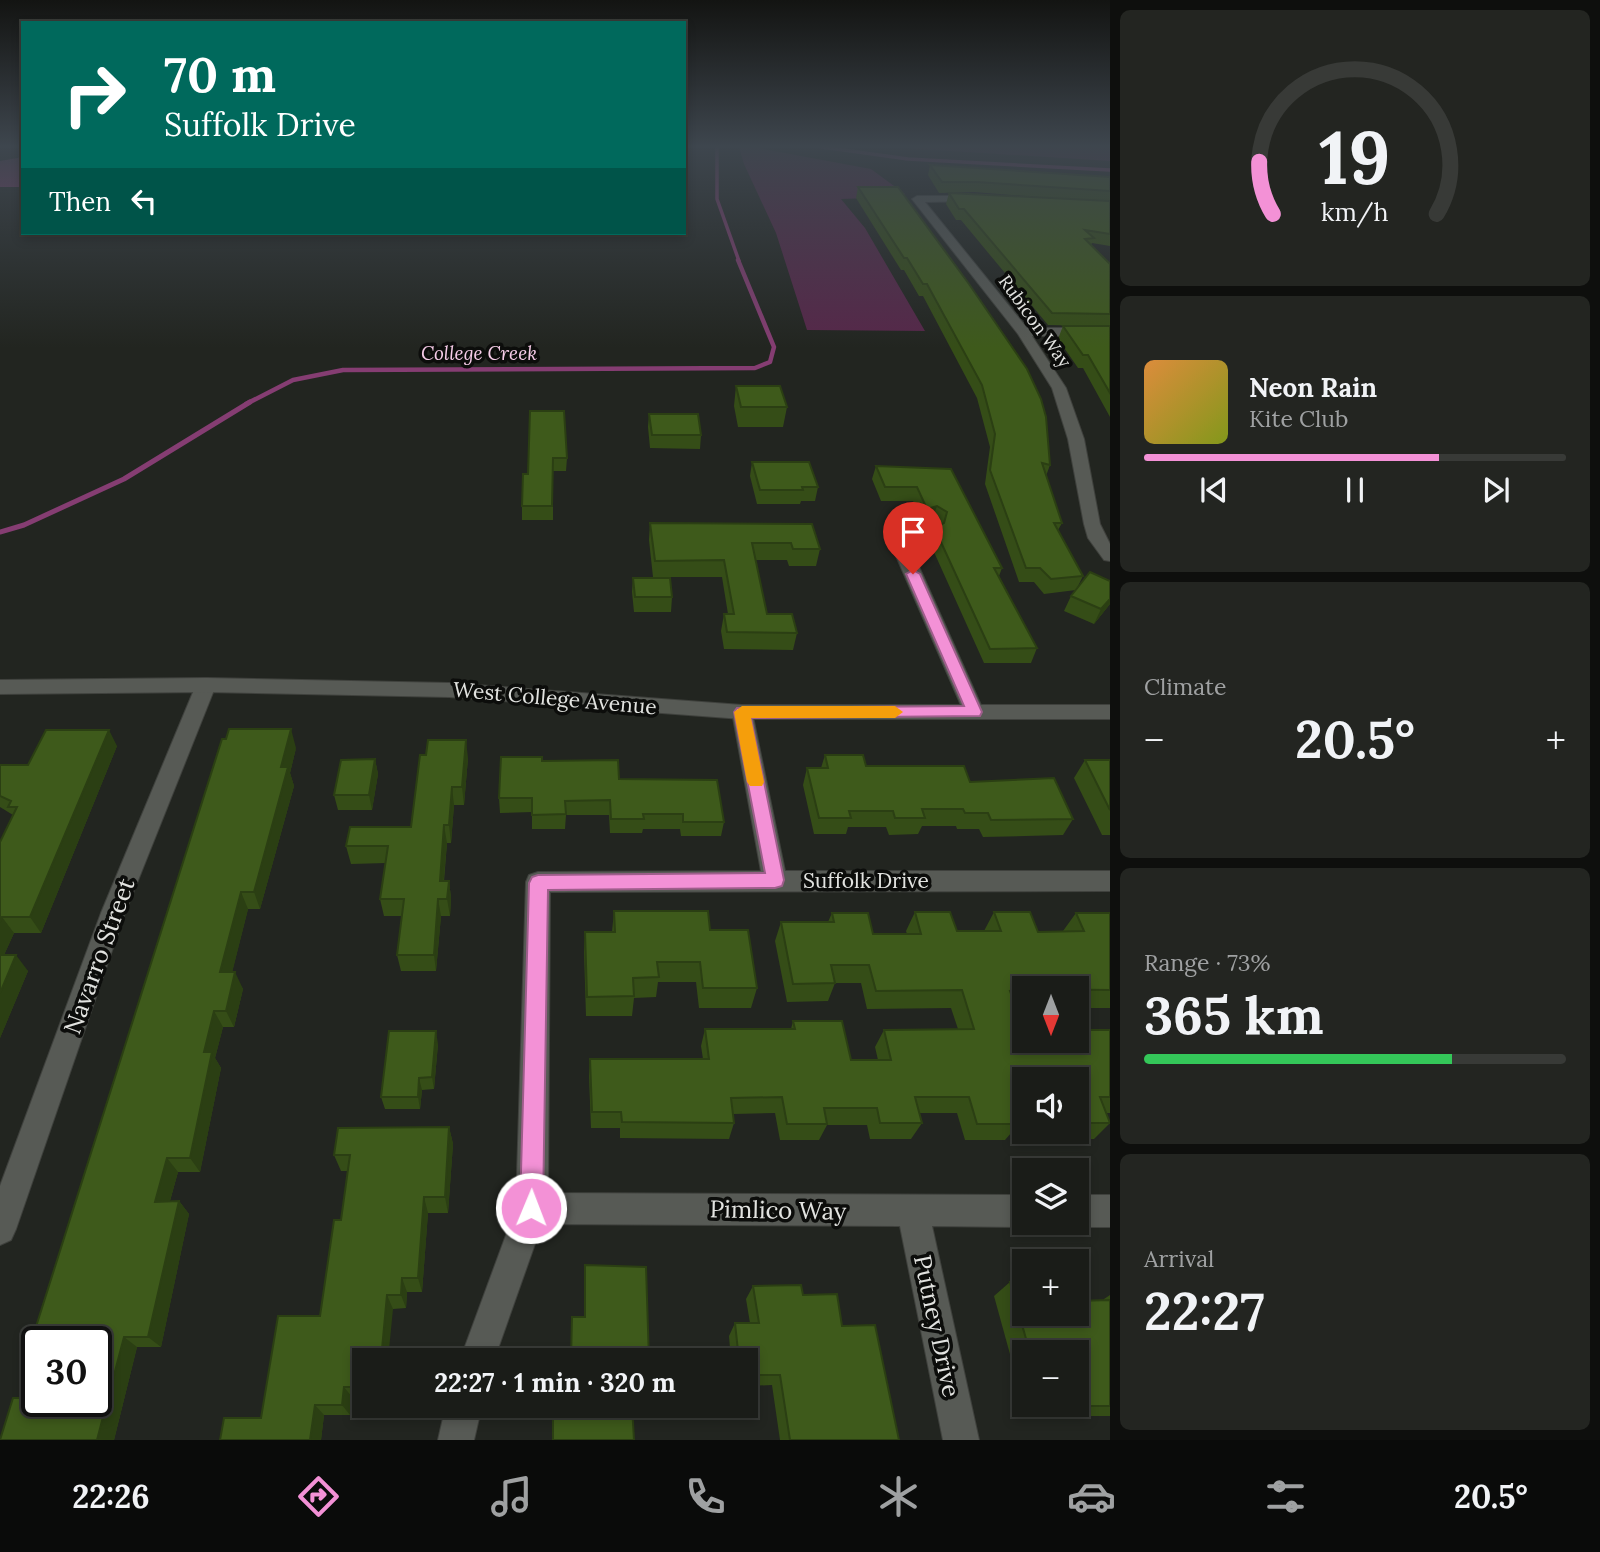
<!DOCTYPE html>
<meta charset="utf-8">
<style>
body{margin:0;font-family:Lora,serif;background:#232521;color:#f1f3f6;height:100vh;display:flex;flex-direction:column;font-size:26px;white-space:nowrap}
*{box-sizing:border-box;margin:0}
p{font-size:23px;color:#9fa1a2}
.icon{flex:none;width:38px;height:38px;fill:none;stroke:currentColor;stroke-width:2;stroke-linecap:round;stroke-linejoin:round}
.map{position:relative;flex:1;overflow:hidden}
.sheet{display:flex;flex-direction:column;gap:10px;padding:10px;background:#0e0f0d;width:490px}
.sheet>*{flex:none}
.guide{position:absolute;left:21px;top:21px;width:665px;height:214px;border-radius:0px;box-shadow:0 4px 10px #0003,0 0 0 2px #383a37;background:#00695c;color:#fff;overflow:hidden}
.needle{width:46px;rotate:180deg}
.tools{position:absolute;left:1012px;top:976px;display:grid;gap:14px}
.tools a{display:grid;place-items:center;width:77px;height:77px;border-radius:0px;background:#1a1c18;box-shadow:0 4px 10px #0003,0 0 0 2px #383a37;font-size:35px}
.speed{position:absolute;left:21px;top:1326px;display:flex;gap:14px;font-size:35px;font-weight:700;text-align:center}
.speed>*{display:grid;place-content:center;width:91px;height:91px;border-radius:50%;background:#1a1c18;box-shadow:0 4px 10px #0003,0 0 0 2px #383a37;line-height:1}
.speed .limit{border:4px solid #111;border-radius:10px;background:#fff;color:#111}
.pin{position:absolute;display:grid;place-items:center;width:60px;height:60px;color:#fff;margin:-72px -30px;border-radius:50% 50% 50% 0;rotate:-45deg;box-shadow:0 0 7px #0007}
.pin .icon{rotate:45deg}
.me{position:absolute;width:77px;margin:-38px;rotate:1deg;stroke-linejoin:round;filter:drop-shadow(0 0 5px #0008)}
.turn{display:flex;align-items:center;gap:24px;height:147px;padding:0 28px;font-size:32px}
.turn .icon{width:91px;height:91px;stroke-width:2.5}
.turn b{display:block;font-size:49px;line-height:60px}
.then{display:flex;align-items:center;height:66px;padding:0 28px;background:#0003;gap:14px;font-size:26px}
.big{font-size:52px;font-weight:700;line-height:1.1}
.sheet .card{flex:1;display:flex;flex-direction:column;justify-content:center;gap:10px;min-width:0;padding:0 24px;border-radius:10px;background:#232521}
.sheet .dial{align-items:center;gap:0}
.dial svg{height:182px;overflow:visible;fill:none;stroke:#383a37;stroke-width:7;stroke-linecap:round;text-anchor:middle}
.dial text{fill:#f1f3f6;stroke:none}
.song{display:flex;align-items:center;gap:21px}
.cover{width:84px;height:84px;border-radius:10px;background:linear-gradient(135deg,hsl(30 70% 55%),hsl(70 70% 35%))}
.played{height:7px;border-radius:4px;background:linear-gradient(90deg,#f391d6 70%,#383a37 70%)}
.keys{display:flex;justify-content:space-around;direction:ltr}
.heat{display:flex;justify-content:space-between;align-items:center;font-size:38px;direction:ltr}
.charge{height:10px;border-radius:5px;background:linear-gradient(90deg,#34c759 73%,#383a37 0)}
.trip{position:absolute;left:352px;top:1348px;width:406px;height:70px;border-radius:0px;background:#1a1c18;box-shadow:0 4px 10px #0003,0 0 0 2px #383a37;font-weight:700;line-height:70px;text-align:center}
.tab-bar{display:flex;height:112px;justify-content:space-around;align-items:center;background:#0a0b0a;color:#9fa1a2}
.tab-bar .icon{width:49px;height:49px}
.tab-bar .on{color:#f391d6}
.tab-bar b{font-size:32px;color:#f1f3f6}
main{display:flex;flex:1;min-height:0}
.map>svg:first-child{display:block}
</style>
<main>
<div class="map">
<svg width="1110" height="1440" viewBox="0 0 1110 1440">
<rect width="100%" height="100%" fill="#222520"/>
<!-- green -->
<path fill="#562749" d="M739 147H753L871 169 905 194 900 197 841 199 865 228 925 331 807 330 776 233 744 164Z
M894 147H1110V161L919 149Z"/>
<!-- water -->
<path fill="#853d72" d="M23 157V187H0V161Z"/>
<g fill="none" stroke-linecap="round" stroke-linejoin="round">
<!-- stream-far2 -->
<path stroke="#853d72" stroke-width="3.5" d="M717 147V199L739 261
M822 147 908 159 1110 170"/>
<!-- stream-far1 -->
<path stroke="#853d72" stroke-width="4.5" d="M246 404 293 380 343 370 755 368 770 362 774 347 738 260"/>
<!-- stream -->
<path stroke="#853d72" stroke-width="5" d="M0 532 24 525 124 479 250 402"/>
<!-- street casing -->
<g stroke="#3f413d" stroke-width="2">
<path id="street" d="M979 196 980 198 975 201 925 202 1027 328H1110V336H1032L1066 388 1084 439 1100 524 1110 544V561L1104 560 1088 538 1084 524 1068 439 1052 388 1018 334 912 199 917 196Z
M931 522 940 527 937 536 909 541 911 549 984 712 981 717 974 719 967 717 964 712 893 549 891 537 894 533 922 528 925 523Z
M206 678 213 680 216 685 125 913 16 1229 11 1240 0 1245V1186L101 913 196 685 199 680Z
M742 705 749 707 752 712 785 871H1110V891L550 892 548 1193 1024 1195V1223H1032L1024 1227 932 1226 979 1440H943L900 1226 542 1224 494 1360H460L516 1208 526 882 529 875 538 872 761 871 732 712 735 707Z
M1076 1195H1110V1227H1076L1068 1223H1076Z
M446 1405H482L474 1440H438Z"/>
</g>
<!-- secondary casing -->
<g stroke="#3f413d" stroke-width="2">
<path id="secondary" d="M206 678 449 683 742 705H1110V719H742L449 697 206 692 0 694V680Z"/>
</g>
<!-- street -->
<use href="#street" fill="#575a55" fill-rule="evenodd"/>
<!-- secondary -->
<use href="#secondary" fill="#575a55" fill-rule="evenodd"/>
</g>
<!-- wall -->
<path fill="#354d17" d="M930 165 1110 177V246L1092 243 1091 245 1110 264V417L1083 368H1078L1058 339 1063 326H1103L1048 325 961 220H956L946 204 949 193 1077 200 974 192 939 193 928 175Z
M858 187H898L1050 465 1046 476 1062 523 1058 530 1083 576 1076 590 1044 594 1034 582H1019L985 484 990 447 977 398 923 296H919L904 270H901L856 198Z
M736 386 787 407 783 427H738L734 406Z
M530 411 567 458 566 471H553V520H522V506L528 474Z
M649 414 701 435 700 449 650 448 648 427Z
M752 462 818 487 815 501H801L800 504H757L750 476Z
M876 466 951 469 1002 568 999 576 1037 648 1031 663H984L929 541 934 527 940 525 932 520 922 522 913 501H881L872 479Z
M650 523 812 524 820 549 816 566H789L787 560H755L767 614 797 633 793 650 724 649 721 631 724 614H728L722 577H653L649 540Z
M633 578 672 597 671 612H634L632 592Z
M1110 581V604L1094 624 1064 611 1071 596Z
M117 746 41 933H14L4 955 28 971 0 1038V842L13 815 0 807V765H28Z
M296 748 290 773 294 786 260 909H248L232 972 243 989 234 1027H223L215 1058 221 1068 200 1172H178L170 1201H179L189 1214 161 1347H137L114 1440H0L96 1402V1342H37V1357L28 1352Z
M825 755 866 766 970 782 1073 819 1063 835 983 837 979 829H957L956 826H922L918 834 889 835 886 827H848L846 834H814L803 785 807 768H821Z
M468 758 464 805H454L451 843H447L444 881H449L451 898 450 916H441L436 971H401L397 955 402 916H384L380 899 386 863 351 864 346 846 411 827Z
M375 759 378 774 372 810H338L334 795Z
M1085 760H1110V835H1102L1074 778Z
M542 761 619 779 724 822 721 836H681L680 829H643L642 833H610L609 815H566L565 829H532V812L500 813 499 798Z
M614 911 710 930 757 988 751 1008H699L696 982H658L656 997 634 998 632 1016H586L584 952 585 932H612Z
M915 912 957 931H984L994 912 1038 932 1063 931 1076 913H1110V1008H1076V989H1024V1008H1016L1024 1041 1110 1030V1113H1106L1110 1123 1094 1139H1053L1051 1132H1076V1080H1024V1125H1018L1005 1140H965L957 1113H919L922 1123 911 1139H870L867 1125H827L819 1140H780L775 1113 733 1114 734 1123 729 1139 620 1138V1128H591L589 1076 590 1059H703L701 1046 705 1029H791L793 1021 851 1060H878L875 1047 884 1030 958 1029 951 1008 867 1009 861 983H835L828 1001 787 1002 775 941 781 922H828L832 913 873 934H907L906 931Z
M438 1044 434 1089 422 1090 420 1109H385L381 1097Z
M449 1127 453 1144 448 1213H428L422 1292H407L406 1308 393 1309 364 1360V1397H352L350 1415H324L321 1440H220L261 1418 320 1316 341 1220 348 1171H341L334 1155Z
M585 1265 646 1267 584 1317Z
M1010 1282 1024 1314 1104 1300V1299L1110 1295V1416H1061L1058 1405H1076V1353H1024V1376H1016L994 1296Z
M753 1286 803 1295 842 1326 899 1440H780L772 1385 746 1386V1360H731L729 1336 735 1323H750L746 1299Z"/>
<!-- shaded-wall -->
<path fill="#2b3f13" d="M937 506 932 520 922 522 927 509Z
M1110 599V604L1094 624 1101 609Z
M291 729 296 748 290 773 294 786 260 909 254 892 281 767Z
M109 730 117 746 41 933 30 917Z
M466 740 468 758 464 805 462 787Z
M375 759 378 774 372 810 369 795Z
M452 787 454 805 451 843 449 825Z
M444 825 447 843 442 898 440 881Z
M449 881 451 898 450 916 447 899Z
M241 892 248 909 228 989 220 972Z
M438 899 441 916 436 971 434 955Z
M2 917 14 933 0 964V922Z
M16 955 28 971 0 1038V993Z
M235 972 243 989 234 1027 226 1011Z
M214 1011 223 1027 215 1058 221 1068 200 1172 190 1158 204 1052Z
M436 1031 438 1044 434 1089 432 1077Z
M419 1078 422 1090 420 1109 418 1097Z
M449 1127 453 1144 448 1213 445 1197Z
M167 1158 178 1172 166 1215 155 1202Z
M424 1197 428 1213 422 1292 418 1278Z
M179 1201 189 1214 161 1347 148 1337Z
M402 1278 407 1292 406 1308 401 1295Z
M387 1295 393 1309 388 1360H381Z
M124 1337 137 1347 114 1440H97Z
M359 1371 364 1378V1396L358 1387Z
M344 1387 352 1397 350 1415 342 1405Z
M315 1405 324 1415 321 1440H310Z"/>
<!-- building -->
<path fill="#3e5a1b" stroke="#2b3f13" stroke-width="2" d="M930 165 1110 177V191L977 182H942Z
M858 187H898L969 284 1027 369 1041 399 1046 417 1050 465 1042 463 1062 523H1054L1083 576 1051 579 1040 568H1026L990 470 995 434 982 385 927 284H923L907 258H904Z
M949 193 1110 201V234L1085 230 1094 238 1085 239 1110 264V314L1052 313 964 209H959Z
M1063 326H1110V393L1088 355H1083Z
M736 386H780L787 407H741Z
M530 411H564L567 458H553L552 506H522L523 474H528Z
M649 414H698L701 435H652Z
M752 462H809L818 487H802L803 490H760Z
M876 466 951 469 1002 568H994L1037 648 990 649 934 527 944 523 947 512 937 506 927 509 917 487H885Z
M650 523 812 524 820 549H793L791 543H752L767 614H792L797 633 727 632 724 614H734L724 560 655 561Z
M1090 572 1110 581V599L1101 609 1071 596Z
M633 578H670L672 597H635Z
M229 729H291L281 767H288L254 892H241L220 972H235L226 1011H214L204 1052H212L190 1158H167L155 1202 179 1201 148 1337H124L97 1440H0L13 1398H37V1402H96V1342H37V1352H28L222 739H226Z
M46 730H109L30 917H2L0 922V842L17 807H8L11 801 0 796V765H28Z
M428 740H466L462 787H452L449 825H444L440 881H449L447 899H438L434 955H397L404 899H380L388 846H346L350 827H411L420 755H426Z
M825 755H863L866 766H964L970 782 1054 778 1073 819 991 820 988 813H965L963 809H922L925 818H895L893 811H849L851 818H819L807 768H828Z
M501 757H542V761L618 760 619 779 717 780 724 822H683V814H643L644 819H611L610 800 565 801 566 814 532 815V798H499Z
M375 759 369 795H334L341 760Z
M1085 760H1110V810Z
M614 911H708L710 930H748L757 988H703L700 962H657L659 977 633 978 634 996 587 997 585 932H615Z
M915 912H950L957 931H1001L994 912H1030L1038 932 1084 931 1076 913H1110V990L1024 989V990L1010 991 1024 1030V1041H1076V1030H1110V1097H1100L1110 1123H1076V1080H1024V1108H1014L1019 1124H977L969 1097H915L922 1123H880L877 1108H824L827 1124H787L782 1097 731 1098 734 1123 622 1122 621 1112H592L590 1059H709L705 1029H795L793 1021H842L851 1060H891L884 1030 974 1029 962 990 876 991 869 965H831L835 983 793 984 781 922H834L832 913H868L873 934H921Z
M0 955H16L0 993Z
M389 1031H436L432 1077 419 1078 418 1097H381Z
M449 1127 445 1197H424L418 1278H402L401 1295H387L381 1360H364V1371H359L358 1387H344L342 1405H315L310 1440H220L224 1418H261L278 1316H320L334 1220H341L350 1155H334L338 1128Z
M585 1265 646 1267 649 1360H571L572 1317H585Z
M1010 1282H1024V1314H1076V1301L1110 1300V1406H1081L1076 1392V1353H1030Z
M801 1285 803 1295 837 1294 842 1326 875 1325 899 1440H790L780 1375H746V1360H739L735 1323H759L753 1286Z
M553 1405H632L634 1440H553Z"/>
<!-- sky -->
<linearGradient id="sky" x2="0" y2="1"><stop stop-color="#131412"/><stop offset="0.42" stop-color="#3e464e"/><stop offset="1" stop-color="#3e464e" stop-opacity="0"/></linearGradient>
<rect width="1110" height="348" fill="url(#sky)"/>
<!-- route -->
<path fill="#f391d6" stroke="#9e5e8b" stroke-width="2" d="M913 570 920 574 982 712 980 716 751 718 784 880 782 886 775 888 548 890 543 1208 540 1216 531 1219 523 1216 520 1208 529 883 532 877 538 875 765 873 734 712 737 708 964 706 906 574Z"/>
<!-- slow -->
<path fill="#f59e0b" d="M742 706H895L903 712 895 718H751L764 782 762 786H750L747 782 734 712Z"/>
<g text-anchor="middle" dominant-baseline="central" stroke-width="7" stroke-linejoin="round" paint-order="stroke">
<!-- far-street labels -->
<g font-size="18" fill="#e2e3e0" stroke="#0c0d0b">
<text transform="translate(1035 321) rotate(54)">Rubicon Way</text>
</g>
<!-- far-water labels -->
<g font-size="19" font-style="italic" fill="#f6cce8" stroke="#0c0d0b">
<text x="479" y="353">College Creek</text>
</g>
<!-- street labels -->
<g font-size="21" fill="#e2e3e0" stroke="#0c0d0b">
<text transform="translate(555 698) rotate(5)">West College Avenue</text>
<text x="866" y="880">Suffolk Drive</text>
</g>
<!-- near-street labels -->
<g font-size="24" fill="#e2e3e0" stroke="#0c0d0b">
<text transform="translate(99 956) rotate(-70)">Navarro Street</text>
<text transform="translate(778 1210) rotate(1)">Pimlico Way</text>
<text transform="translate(937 1326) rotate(78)">Putney Drive</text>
</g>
</g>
</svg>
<div class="tools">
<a><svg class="needle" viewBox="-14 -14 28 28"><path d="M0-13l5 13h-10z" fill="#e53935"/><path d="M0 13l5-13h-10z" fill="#9fa1a2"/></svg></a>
<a><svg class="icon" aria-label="sound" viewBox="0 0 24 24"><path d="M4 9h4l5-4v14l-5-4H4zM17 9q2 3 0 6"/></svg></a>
<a><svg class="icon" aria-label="layers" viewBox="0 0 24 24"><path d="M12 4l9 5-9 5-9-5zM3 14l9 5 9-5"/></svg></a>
<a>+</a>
<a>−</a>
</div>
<div class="speed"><div class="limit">30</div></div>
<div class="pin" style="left:913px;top:574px;background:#d93025"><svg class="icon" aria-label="arrive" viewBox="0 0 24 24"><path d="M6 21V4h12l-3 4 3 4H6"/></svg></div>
<svg class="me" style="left:531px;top:1208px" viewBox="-20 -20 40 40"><circle r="17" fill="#f391d6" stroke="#fff" stroke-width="3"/><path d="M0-11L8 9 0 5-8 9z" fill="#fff"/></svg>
<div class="trip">22:27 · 1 min · 320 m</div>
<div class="guide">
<div class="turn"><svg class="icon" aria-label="right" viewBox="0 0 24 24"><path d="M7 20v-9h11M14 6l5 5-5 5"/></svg><div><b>70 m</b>Suffolk Drive</div></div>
<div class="then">Then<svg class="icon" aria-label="left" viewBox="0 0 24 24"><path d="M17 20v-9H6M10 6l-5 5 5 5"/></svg></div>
</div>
</div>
<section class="sheet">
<div class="card dial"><svg viewBox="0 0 100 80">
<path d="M14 69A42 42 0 1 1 86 69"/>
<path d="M14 69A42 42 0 0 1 8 46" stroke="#f391d6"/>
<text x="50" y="56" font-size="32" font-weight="700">19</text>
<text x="50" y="72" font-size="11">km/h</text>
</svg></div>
<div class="card">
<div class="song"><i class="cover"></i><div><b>Neon Rain</b><p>Kite Club</p></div></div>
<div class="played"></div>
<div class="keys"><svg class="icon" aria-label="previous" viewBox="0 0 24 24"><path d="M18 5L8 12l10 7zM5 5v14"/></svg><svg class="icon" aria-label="pause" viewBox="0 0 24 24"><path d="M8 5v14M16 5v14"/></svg><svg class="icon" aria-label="next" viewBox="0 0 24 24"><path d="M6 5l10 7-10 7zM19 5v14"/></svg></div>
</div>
<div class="card"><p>Climate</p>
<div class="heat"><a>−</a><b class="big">20.5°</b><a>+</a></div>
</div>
<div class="card"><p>Range · 73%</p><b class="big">365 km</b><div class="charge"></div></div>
<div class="card"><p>Arrival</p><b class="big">22:27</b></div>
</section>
</main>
<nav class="tab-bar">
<b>22:26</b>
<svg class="icon on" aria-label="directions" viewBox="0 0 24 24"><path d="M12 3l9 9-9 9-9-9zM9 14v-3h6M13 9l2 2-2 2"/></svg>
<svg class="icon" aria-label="music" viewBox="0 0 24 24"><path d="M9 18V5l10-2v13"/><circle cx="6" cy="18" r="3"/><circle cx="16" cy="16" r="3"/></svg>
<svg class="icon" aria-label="phone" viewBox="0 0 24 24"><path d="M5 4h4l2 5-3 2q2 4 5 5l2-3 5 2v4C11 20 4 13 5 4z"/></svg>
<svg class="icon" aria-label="climate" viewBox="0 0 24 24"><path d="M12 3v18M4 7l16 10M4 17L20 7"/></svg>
<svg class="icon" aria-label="car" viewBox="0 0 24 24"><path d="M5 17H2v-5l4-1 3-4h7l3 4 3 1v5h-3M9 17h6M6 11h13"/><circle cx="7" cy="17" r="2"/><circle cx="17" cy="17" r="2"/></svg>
<svg class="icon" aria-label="filters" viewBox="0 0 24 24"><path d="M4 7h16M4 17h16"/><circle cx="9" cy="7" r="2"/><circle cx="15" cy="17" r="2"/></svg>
<b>20.5°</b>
</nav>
